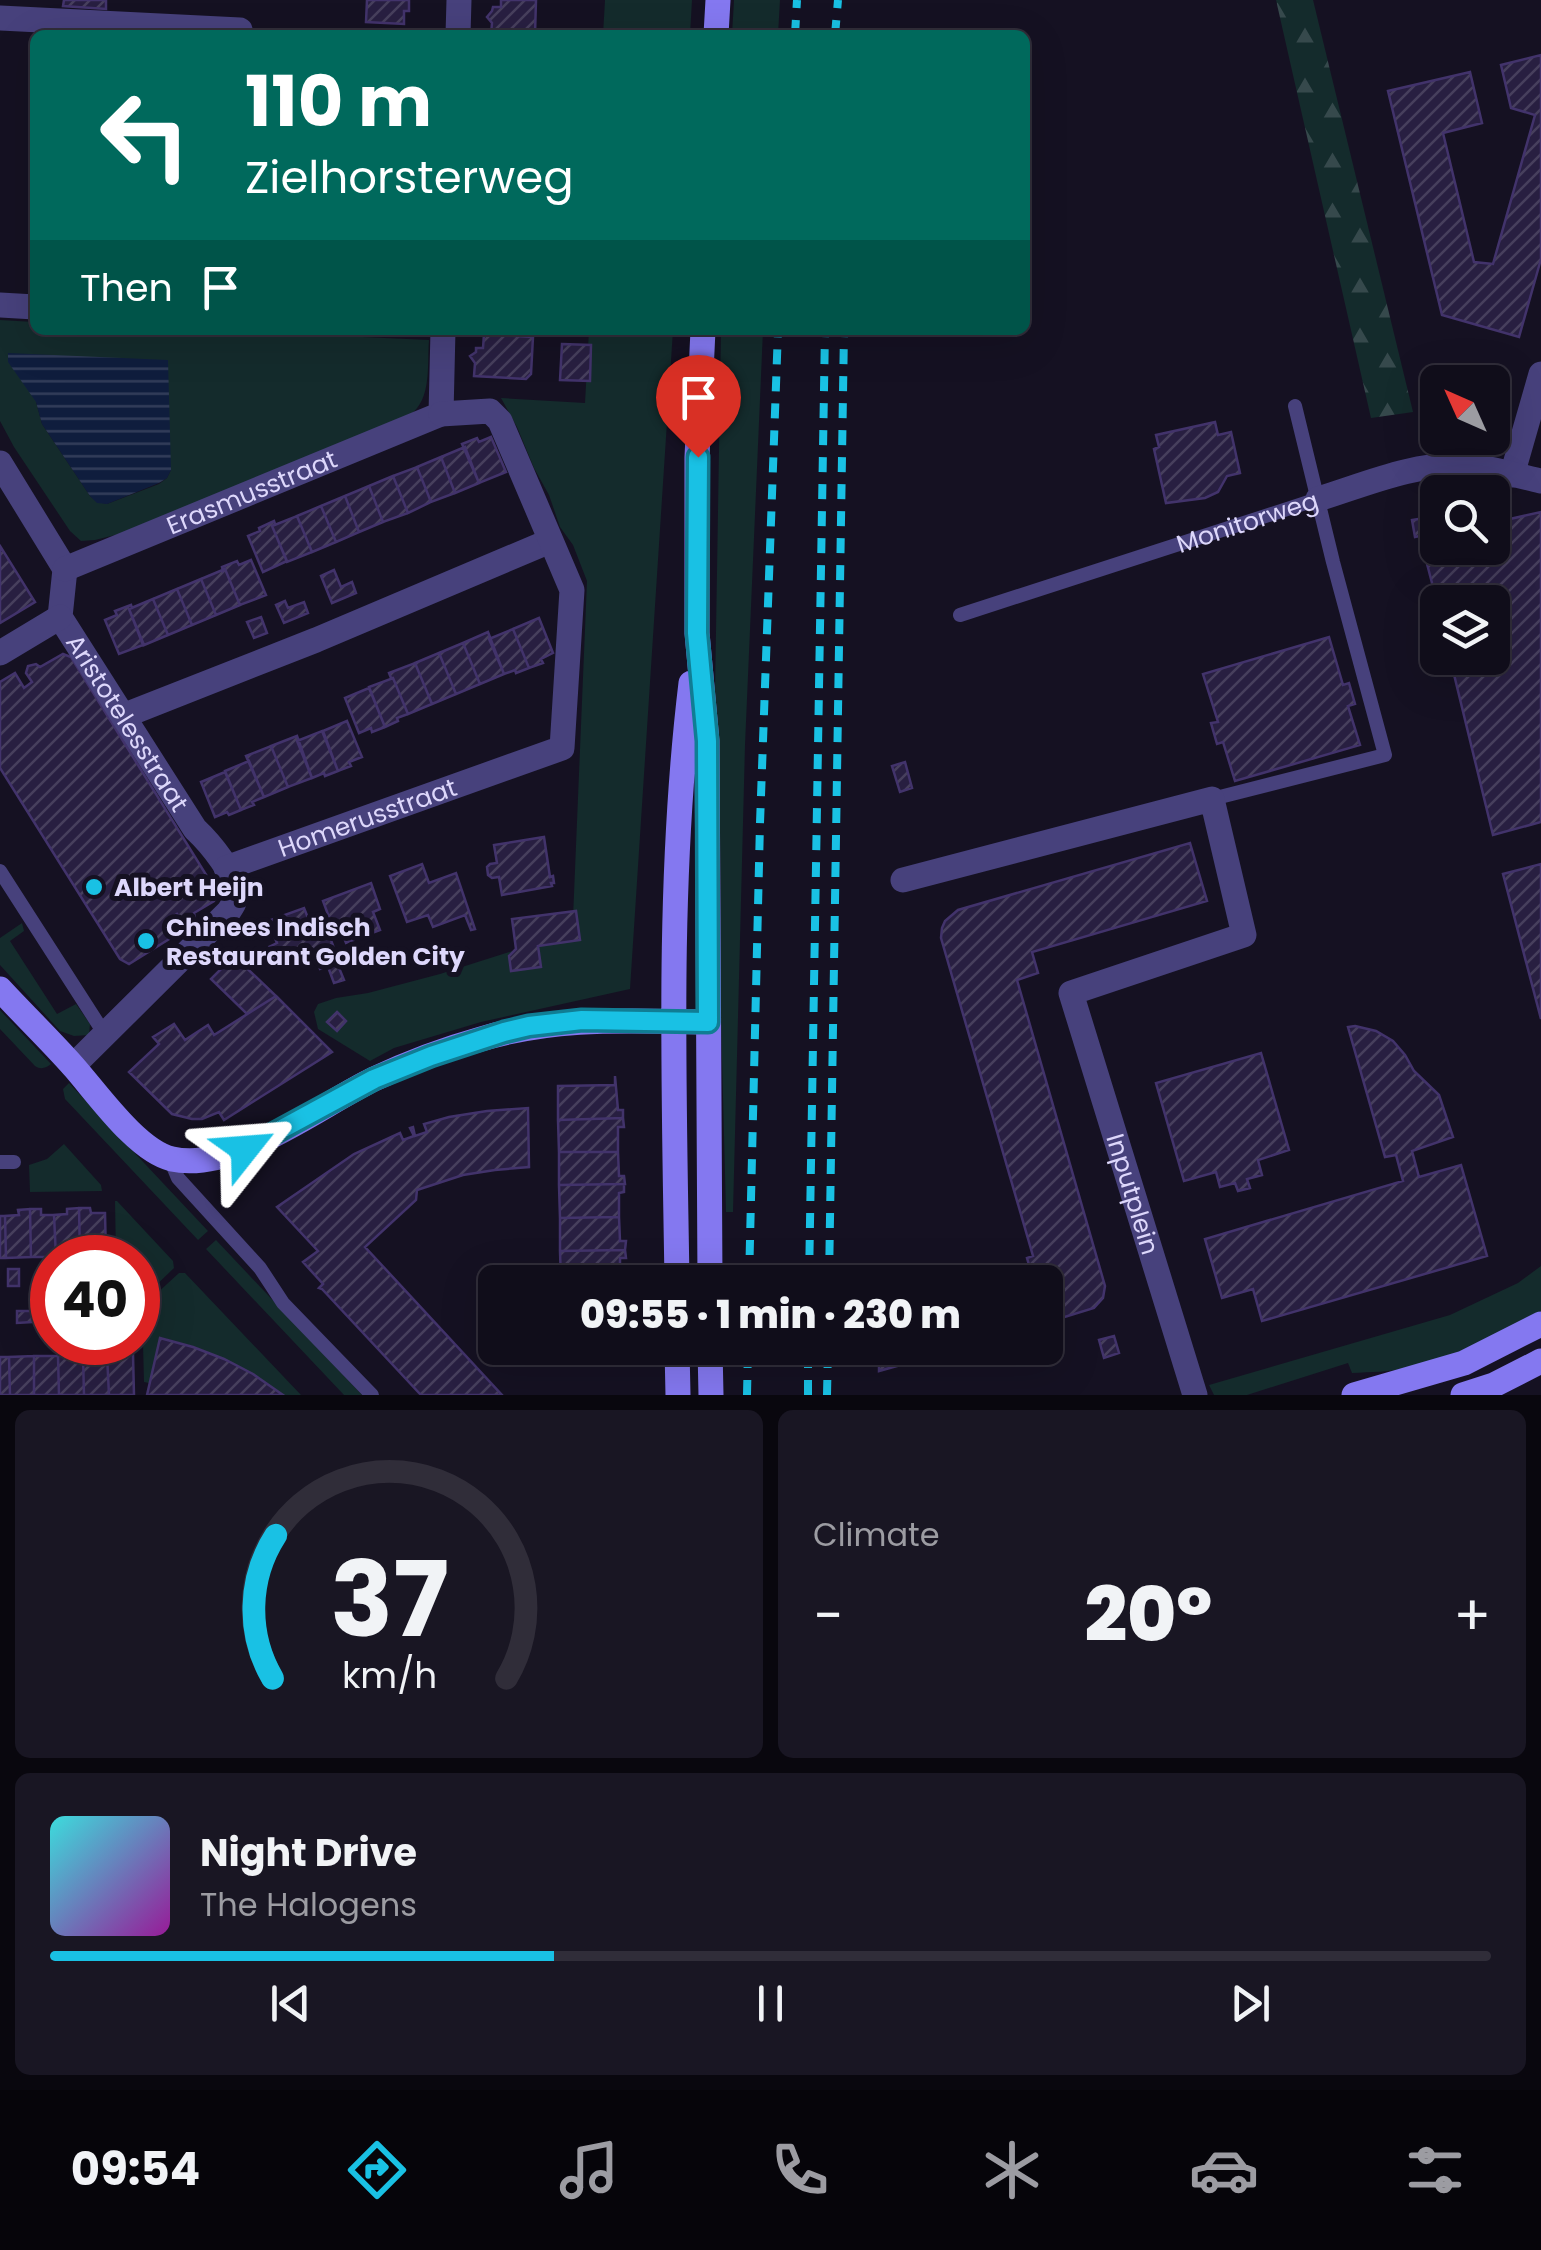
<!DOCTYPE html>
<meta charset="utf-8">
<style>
body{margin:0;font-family:Poppins,sans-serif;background:#191623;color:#f1f3f6;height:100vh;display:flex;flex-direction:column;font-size:38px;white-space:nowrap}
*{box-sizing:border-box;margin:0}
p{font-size:32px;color:#9c9ca2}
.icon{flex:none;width:55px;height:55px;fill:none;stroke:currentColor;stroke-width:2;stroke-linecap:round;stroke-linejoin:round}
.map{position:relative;height:1395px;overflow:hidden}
.details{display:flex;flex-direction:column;gap:15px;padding:15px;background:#09070e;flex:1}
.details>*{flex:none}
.top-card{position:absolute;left:30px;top:30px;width:1000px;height:305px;border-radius:15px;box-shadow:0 10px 40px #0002,0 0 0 2px #302d39;background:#00695c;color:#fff;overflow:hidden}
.needle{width:65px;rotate:315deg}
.controls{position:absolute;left:1420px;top:365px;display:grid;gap:20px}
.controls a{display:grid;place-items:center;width:90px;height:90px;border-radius:15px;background:#100d1a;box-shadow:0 10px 40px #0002,0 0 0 2px #302d39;font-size:50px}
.speed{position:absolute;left:30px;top:1235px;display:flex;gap:20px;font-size:50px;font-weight:700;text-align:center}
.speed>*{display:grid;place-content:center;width:130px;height:130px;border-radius:50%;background:#100d1a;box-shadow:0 10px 40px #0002,0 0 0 2px #302d39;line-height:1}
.speed .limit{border:15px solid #d22;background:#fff;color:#111}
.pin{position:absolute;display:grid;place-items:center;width:85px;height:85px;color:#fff;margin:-102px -42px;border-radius:50% 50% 50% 0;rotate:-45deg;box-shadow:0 0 10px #0007}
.pin .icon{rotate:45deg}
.me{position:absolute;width:110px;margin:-55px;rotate:62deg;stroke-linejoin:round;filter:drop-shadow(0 0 8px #0008)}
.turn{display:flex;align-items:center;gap:35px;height:210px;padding:0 50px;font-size:45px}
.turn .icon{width:130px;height:130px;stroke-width:2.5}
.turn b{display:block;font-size:70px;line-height:85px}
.then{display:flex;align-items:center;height:95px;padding:0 50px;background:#0003;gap:20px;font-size:38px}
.big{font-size:75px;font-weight:800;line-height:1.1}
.details .widget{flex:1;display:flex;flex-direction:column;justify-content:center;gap:15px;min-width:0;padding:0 35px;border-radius:15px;background:#191623}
.details .dial{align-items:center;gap:0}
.dial svg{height:260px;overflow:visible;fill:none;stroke:#302d39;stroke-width:7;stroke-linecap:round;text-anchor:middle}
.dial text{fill:#f1f3f6;stroke:none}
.song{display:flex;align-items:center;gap:30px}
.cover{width:120px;height:120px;border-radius:15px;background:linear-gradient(135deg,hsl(180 70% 55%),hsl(300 70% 35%))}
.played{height:10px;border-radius:5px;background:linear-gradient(90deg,#19c1e4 35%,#302d39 35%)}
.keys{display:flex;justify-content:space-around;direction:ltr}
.heat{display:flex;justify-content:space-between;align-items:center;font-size:55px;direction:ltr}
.details .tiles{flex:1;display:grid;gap:15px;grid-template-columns:1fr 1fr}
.widget:last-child{grid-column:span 2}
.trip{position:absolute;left:478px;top:1265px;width:585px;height:100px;border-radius:15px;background:#100d1a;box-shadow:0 10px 40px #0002,0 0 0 2px #302d39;font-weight:800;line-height:100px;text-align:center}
.tabs{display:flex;height:160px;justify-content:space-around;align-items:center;background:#06050a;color:#9c9ca2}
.tabs .icon{width:70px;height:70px}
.tabs .active{color:#19c1e4}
.tabs b{font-size:45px;color:#f1f3f6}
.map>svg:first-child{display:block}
</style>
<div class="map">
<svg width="1541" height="1395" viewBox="0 0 1541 1395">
<defs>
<pattern id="forest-firs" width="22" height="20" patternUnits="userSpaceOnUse" patternTransform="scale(2.5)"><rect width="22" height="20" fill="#142b2c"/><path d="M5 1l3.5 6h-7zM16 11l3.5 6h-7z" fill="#36494c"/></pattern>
<pattern id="water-rules" width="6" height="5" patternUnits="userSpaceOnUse" patternTransform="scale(2.5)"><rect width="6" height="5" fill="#0f1d3d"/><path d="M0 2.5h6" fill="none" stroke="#323d5a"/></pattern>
<pattern id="building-hatch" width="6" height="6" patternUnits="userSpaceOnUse" patternTransform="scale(2.5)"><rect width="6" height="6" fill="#281f41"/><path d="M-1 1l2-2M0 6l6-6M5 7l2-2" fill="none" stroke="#473f5d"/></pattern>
</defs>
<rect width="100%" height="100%" fill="#151122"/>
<!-- green -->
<path fill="#142b2c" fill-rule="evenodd" d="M605 0H692L690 35H603Z
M734 0H780L778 35H732Z
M0 320 35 322V330H209L429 340C427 366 432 399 410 415L119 534 95 540 81 541 70 531 14 447 0 421ZM36 402 171 470 167 478 159 484 107 504 97 502 90 496 42 424Z
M589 330H673L630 989 481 1022 394 1048 370 1061 318 1029 314 1012 318 1004 336 998 368 993 440 974 519 949 573 918 587 581 573 545 560 527 549 495 534 468 517 427 501 398 585 403Z
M721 330H763L745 745 733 1212H726L714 752Z
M22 923 24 931 10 941 57 1014 76 1004 90 1024 89 1035 74 1036 60 1031 0 965V938Z
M0 1010 51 1064C46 1068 41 1070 35 1066L0 1029Z
M69 1083 208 1231 198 1240 65 1099 63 1089Z
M64 1144 101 1185 102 1191 30 1192 29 1165 47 1159Z
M115 1201H117L173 1261 174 1268 147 1294H138V1258L116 1257Z
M216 1240 362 1395H344L206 1249Z
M1541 1266V1311C1499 1335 1457 1359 1408 1368 1390 1372 1371 1372 1352 1373L1348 1363 1247 1395H1214L1209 1385 1450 1315 1518 1283Z
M179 1273H185L301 1395H284L253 1374 223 1358 193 1346 160 1337 149 1383 144 1382 142 1307Z"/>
<!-- forest -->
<path fill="url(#forest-firs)" d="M1276 0H1313L1413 412 1371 418Z"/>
<!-- water -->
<path fill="url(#water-rules)" d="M8 353 168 360 171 470 167 478 159 483 107 504 97 503 90 496 42 424 36 402 8 362Z"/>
<!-- building -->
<path fill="url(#building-hatch)" stroke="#42336b" stroke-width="2.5" d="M64 0H106V9L63 6Z
M367 0H409V11H404V24L366 22Z
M501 0H536L535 35H491L492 23 487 17 492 11 493 7H501Z
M1541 55V259L1519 337 1442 315 1388 91 1470 72 1482 123 1443 133 1474 262 1493 264 1535 115 1511 108 1501 65Z
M484 330H519V336L484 334Z
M484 334 533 337 531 374 526 379 474 376 475 363 470 356 476 352V348H483Z
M562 344 591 345 590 381 560 380Z
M1215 422 1218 435 1231 432 1240 473 1227 476 1218 492 1205 498 1166 503 1154 449 1159 447 1156 435Z
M491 437 506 472 479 483 462 444 477 438 479 442Z
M465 447 479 483 455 493 441 457Z
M441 457 455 493 431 502 417 467Z
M417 467 431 502 408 513 393 476Z
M393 476 408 513 383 522 369 486Z
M369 486 383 522 359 532 345 496Z
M345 496 359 532 336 542 321 506Z
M321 506 336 542 312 552 297 516Z
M1541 512V822L1493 835 1450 658H1492V602H1438V606L1426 560 1450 554 1448 548H1492V523Z
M297 516 312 552 287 562 272 526Z
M1425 518 1429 534 1415 537 1412 520Z
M274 521 275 524 272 526 287 561 263 572 248 536 260 531 259 528Z
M0 546 35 602 0 623Z
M251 560 266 595 240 605 225 569 223 571 222 567 237 561 239 565Z
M225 569 240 605 216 615 201 579Z
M334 570 341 587 352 582 356 593 332 603 321 576Z
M201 579 216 615 192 625 177 589Z
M177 589 192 625 168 635 153 599Z
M153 599 168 635 144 645 129 609Z
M285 601 288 608 304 602 308 613 284 623 276 605Z
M131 605 132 608 129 609 143 645 119 654 105 620 117 615 115 611Z
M261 617 267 633 254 638 247 622Z
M539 618 553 653 541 659 543 663 529 668 513 629Z
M513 629 529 668 516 673 515 670 504 674 489 639Z
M488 632 504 674 480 684 463 643Z
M1329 637 1343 685 1349 683 1355 704 1348 706 1360 745 1235 781 1223 742 1217 744 1211 723 1218 722 1203 674Z
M463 643 480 684 456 694 439 653Z
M439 653 456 694 432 704 415 663Z
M63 654 71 657 218 894 214 901 194 913 195 918 191 924H185L177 914 169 919 179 933 129 964 120 959 0 768V682L15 673 24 688 32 682 26 673 28 666 36 664 40 667Z
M415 663 432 704 408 714 393 678H391L389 673Z
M393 678 408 714 397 718 398 721 385 727 369 687Z
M369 688 385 727 372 732 371 728 359 733 345 698Z
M347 721 362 757 349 762 351 766 338 771 323 731Z
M322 731 338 771 325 776 324 773 312 778 297 741Z
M297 736 312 778 288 787 271 746Z
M271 746 288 787 264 797 246 756Z
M249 761 264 797 252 802 254 805 241 810 225 771Z
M905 762 912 788 900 792 892 766Z
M225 772 241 810 229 815 227 812 215 817 201 782Z
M544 837 550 877 553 876 554 883H551L552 886 502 895 499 877 492 878 488 875 487 867 490 864 497 863 494 845Z
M1190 843 1207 901 1032 952 1038 973 1017 980 1105 1286 1103 1298 1094 1308 1045 1323V1282H968L1029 1265 1027 1258 1033 1256 941 938 942 928 945 921 958 910Z
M422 864 429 883 456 873 475 929 471 930 465 915 433 927 428 915 407 922 390 876Z
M1541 864V1019L1503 874Z
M371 883 380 909 373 912 380 930 346 943 339 925 333 928 323 901Z
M304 908 310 923 323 918 339 962 320 969 314 955 285 966 284 962 276 966 269 962 266 954 269 947 277 943 268 921Z
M576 911 580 940 538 946 541 967 511 971 509 956 516 949 512 919Z
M234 956 276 996 247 1014 211 979Z
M337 963 344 980 334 983 328 967Z
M276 996 332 1052 224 1120 219 1112 202 1119H192L172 1114 129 1072 159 1044 153 1037 174 1024 185 1040 208 1025 214 1035Z
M337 1012 346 1021 337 1031 327 1022Z
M1355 1026 1376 1031 1393 1041 1405 1055 1414 1071 1439 1095 1453 1137 1412 1151 1419 1177 1461 1165 1487 1256 1262 1321 1253 1289 1222 1298 1205 1239 1403 1181 1396 1155 1385 1157 1348 1027Z
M1261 1053 1289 1150 1258 1160 1262 1175 1247 1179 1250 1188 1238 1191 1235 1183 1220 1187 1216 1172 1184 1181 1156 1083Z
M615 1076 618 1110H623V1118L558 1120V1086L615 1085Z
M528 1108 529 1167 495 1170 463 1175 417 1190 416 1200 365 1247 502 1395H421L322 1289 319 1288 323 1284 303 1262 318 1251 277 1207 354 1154 400 1133 403 1140 414 1136 410 1128 413 1127 415 1136 427 1132 424 1124 449 1117 487 1111Z
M623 1118 624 1127H618V1152H559L558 1120Z
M559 1152H618L619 1176H624L625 1184 559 1185Z
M624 1184V1192L619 1193V1217L560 1218 559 1185Z
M79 1208H90L91 1213H105L106 1256 109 1258 80 1256Z
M79 1208 80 1256 56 1257 54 1215 67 1214V1209Z
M30 1209 31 1257 6 1258 5 1216 19 1215 18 1210Z
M30 1209H41V1215H54L56 1257H31Z
M0 1216H5L6 1258H0Z
M619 1217 620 1241H626L625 1250 560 1251V1218Z
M625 1250 626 1258H620V1282H561L560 1251Z
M8 1269H19V1286H8Z
M52 1310V1321L32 1322V1311Z
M17 1311H32V1322L17 1323Z
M1114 1336 1119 1353 1104 1358 1099 1340Z
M160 1338 193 1347 224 1359 253 1374 283 1395H147Z
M879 1348H961L879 1371Z
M133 1354 134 1395H109L107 1355Z
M83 1355 84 1395H59L58 1356Z
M83 1355H107L109 1395H84Z
M34 1356H58L59 1395H34Z
M34 1356V1395H10L9 1357Z
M0 1357H9L10 1395H0Z"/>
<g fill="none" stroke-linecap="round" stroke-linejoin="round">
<!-- lane -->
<g stroke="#47417c" stroke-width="14">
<path id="s1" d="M960 615 1318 499"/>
<path d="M1212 799 1385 755 1333 562 1295 406"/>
<path d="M0 871 104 1033"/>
<path d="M170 1159 178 1178 260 1268 283 1303 372 1395"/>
<path d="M0 1162H14"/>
</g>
<!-- street -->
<g stroke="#47417c" stroke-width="25">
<path d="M0 18 240 30"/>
<path d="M458 35 459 0"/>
<path d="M0 305 35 307"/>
<path id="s2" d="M0 463 65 569 60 617 195 829C209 842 238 876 236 895 235 902 233 905 229 911L73 1066"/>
<path d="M1512 475 1541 374"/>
<path d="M1318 499C1364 485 1415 462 1464 466 1490 467 1515 475 1541 481"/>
<path id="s3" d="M65 569 441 414 443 330"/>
<path d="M0 653 60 617"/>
<path d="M123 716 316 640 550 541"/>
<path id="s4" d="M226 868 562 748 572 590 500 421 490 411 441 414"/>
<path id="s5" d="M903 880 1212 799 1244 935 1071 993 1195 1395"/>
</g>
<!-- secondary -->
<path stroke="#8478f0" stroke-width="25" d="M716 35 718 0
M703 330 697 457V633L707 741 710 1282
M0 989C24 1015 50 1040 73 1066 97 1093 137 1151 172 1159 234 1173 320 1105 374 1079 408 1063 445 1049 481 1039 558 1016 629 1021 708 1022
M677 1282C674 1083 667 881 691 683
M677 1348 678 1395
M710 1348 711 1395
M1354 1395 1464 1363 1541 1324
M1463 1395 1494 1385 1541 1361"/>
<!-- rail -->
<path stroke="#19c1e4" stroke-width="8" stroke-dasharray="15 12" stroke-linecap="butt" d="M795 35 797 0
M835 35 838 0
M749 1282 760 823 778 330
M809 1282 825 330
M829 1282 844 330
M747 1395 748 1348
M808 1395V1348
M827 1395 828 1348"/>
</g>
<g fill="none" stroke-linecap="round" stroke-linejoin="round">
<!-- route casing -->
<g stroke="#107d94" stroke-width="25">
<path id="route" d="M245 1149 374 1079 431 1056 504 1032 529 1026 582 1020 708 1022 707 741 697 633 698 457"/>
</g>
<!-- route -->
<use href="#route" stroke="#19c1e4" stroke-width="18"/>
</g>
<!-- markers -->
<g fill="#19c1e4" stroke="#151122" stroke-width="4">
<circle cx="94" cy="887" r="10"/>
<circle cx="146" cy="941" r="10"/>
</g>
<g text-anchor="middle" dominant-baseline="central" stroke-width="10" stroke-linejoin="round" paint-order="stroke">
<!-- street labels -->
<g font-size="25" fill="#ddd7fb" stroke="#151122">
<text stroke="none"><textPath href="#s3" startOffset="202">Erasmusstraat</textPath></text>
<text stroke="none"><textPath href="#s1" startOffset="302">Monitorweg</textPath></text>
<text stroke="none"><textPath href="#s2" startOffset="298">Aristotelesstraat</textPath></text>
<text stroke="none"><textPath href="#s4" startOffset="150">Homerusstraat</textPath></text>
<text stroke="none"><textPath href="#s5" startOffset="852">Inputplein</textPath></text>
</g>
<!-- poi labels -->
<g font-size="25" font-weight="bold" fill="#ddd7fb" stroke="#151122" text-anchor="start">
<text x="114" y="887">Albert Heijn</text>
<text x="166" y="927">Chinees Indisch<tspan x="166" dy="29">Restaurant Golden City</tspan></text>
</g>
</g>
</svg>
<div class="controls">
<a><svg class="needle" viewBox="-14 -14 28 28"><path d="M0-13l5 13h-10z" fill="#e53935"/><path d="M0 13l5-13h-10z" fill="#9c9ca2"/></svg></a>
<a><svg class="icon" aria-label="search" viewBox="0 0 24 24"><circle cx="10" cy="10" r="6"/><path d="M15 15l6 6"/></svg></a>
<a><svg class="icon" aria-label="layers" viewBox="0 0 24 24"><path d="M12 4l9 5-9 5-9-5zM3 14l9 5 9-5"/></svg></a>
</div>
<div class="speed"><div class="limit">40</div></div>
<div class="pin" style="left:698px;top:457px;background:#d93025"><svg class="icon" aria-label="arrive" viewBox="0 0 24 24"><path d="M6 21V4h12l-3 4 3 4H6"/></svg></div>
<svg class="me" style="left:245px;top:1149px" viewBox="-20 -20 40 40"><path d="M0-17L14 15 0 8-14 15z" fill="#19c1e4" stroke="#fff" stroke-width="4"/></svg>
<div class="trip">09:55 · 1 min · 230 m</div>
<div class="top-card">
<div class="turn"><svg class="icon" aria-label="left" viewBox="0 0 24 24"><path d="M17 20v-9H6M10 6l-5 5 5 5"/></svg><div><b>110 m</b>Zielhorsterweg</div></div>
<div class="then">Then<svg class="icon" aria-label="arrive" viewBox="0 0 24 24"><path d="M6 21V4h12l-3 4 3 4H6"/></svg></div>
</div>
</div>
<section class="details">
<div class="tiles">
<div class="widget dial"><svg viewBox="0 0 100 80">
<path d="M14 69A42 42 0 1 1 86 69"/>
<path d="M14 69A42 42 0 0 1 15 25" stroke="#19c1e4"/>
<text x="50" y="56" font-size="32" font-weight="700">37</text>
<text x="50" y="72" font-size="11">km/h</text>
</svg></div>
<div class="widget"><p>Climate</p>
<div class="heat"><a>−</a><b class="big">20°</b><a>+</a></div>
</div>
<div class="widget">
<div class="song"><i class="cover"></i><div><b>Night Drive</b><p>The Halogens</p></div></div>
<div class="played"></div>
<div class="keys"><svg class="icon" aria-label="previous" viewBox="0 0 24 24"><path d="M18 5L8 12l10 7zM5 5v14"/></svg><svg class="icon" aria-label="pause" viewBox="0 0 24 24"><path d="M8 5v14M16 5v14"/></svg><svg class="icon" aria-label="next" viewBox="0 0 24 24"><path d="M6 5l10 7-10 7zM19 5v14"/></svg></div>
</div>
</div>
</section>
<nav class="tabs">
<b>09:54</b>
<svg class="icon active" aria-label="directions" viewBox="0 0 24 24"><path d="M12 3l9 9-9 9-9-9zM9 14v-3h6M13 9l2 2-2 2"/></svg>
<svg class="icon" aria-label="music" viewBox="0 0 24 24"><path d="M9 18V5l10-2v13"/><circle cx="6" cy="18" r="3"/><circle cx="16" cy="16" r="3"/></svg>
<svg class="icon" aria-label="phone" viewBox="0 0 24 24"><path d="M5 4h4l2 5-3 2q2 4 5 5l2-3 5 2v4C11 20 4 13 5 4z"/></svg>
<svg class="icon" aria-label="climate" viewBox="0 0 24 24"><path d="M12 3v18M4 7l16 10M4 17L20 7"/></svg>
<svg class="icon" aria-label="car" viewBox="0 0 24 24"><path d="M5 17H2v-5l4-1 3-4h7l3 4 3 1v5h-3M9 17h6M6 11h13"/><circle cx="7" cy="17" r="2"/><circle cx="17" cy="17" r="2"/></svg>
<svg class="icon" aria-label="filters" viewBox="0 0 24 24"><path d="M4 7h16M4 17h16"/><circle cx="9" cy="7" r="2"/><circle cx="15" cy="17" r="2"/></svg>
</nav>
